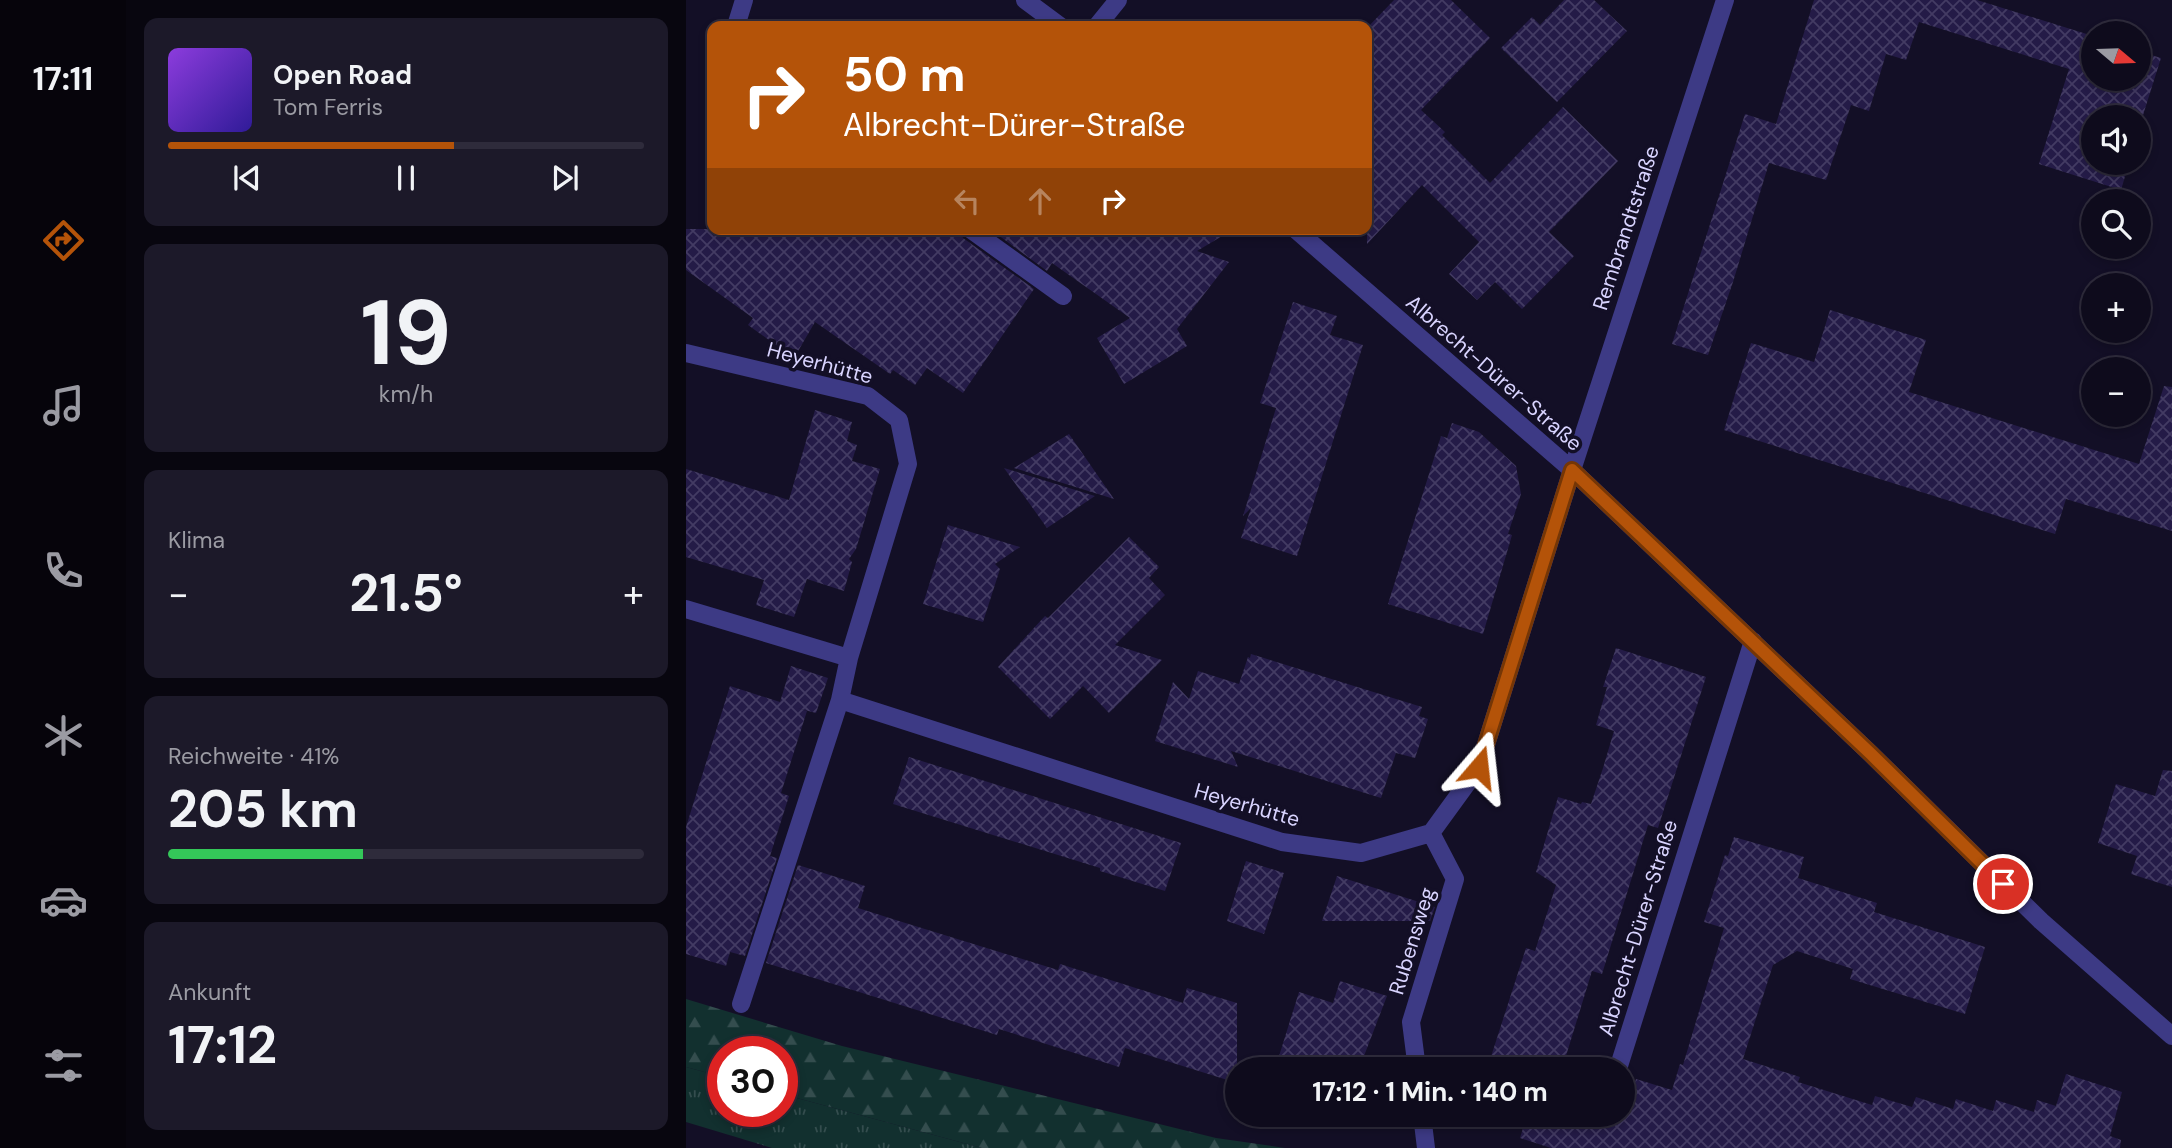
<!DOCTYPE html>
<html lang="de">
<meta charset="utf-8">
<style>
body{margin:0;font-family:"DM Sans",sans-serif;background:#1c1929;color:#f1f3f6;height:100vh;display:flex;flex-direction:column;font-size:26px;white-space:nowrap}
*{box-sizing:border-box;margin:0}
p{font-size:23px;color:#9b9ba3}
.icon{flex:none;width:38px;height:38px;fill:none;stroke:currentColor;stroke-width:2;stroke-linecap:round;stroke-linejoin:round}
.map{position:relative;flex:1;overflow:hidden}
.sheet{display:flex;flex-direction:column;gap:18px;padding:18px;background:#08060f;width:560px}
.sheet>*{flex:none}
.guide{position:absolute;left:21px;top:21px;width:665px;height:214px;border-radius:14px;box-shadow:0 4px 10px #0003,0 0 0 2px #2e2b3b;background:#b45309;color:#fff;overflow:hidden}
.needle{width:46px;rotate:109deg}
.tools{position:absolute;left:1395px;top:21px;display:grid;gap:14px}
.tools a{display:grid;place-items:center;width:70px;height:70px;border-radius:50%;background:#0e0b1c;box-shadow:0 4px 10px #0003,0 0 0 2px #2e2b3b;font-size:35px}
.speed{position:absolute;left:21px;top:1036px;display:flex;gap:14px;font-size:35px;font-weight:700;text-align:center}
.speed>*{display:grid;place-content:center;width:91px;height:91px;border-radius:50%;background:#0e0b1c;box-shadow:0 4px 10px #0003,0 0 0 2px #2e2b3b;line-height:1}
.speed .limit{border:10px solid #d22;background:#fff;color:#111}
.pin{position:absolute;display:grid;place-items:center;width:60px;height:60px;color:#fff;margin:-30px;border:4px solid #fff;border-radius:50%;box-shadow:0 2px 7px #0007}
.me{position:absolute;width:77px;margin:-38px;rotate:17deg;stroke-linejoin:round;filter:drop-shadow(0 0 5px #0008)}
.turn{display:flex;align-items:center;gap:24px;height:147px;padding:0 21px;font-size:32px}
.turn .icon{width:91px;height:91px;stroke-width:2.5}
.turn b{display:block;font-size:49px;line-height:60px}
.lanes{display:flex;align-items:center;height:66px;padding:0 21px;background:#0003;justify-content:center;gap:35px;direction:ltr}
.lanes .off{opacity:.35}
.big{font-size:52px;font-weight:700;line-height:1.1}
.sheet .tile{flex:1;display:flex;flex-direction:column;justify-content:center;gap:10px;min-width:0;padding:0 24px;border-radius:14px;background:#1c1929}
.sheet .dial{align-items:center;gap:0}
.dial b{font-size:91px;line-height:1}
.song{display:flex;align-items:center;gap:21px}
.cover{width:84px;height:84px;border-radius:10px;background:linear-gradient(135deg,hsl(270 70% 55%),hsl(250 70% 35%))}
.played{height:7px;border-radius:4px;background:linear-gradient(90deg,#b45309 60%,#2e2b3b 60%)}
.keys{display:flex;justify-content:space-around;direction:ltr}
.heat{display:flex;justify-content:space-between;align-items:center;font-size:38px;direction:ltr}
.charge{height:10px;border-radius:5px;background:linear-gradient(90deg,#34c759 41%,#2e2b3b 0)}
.trip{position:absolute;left:539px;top:1057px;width:410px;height:70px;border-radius:35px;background:#0e0b1c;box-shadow:0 4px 10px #0003,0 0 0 2px #2e2b3b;font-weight:700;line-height:70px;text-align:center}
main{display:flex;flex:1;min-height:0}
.tab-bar{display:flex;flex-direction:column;width:126px;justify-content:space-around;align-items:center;background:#06040b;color:#9b9ba3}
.tab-bar .icon{width:49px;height:49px}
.tab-bar .current{color:#b45309}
.tab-bar b{font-size:32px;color:#f1f3f6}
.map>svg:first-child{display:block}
</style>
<main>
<nav class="tab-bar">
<b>17:11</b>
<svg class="icon current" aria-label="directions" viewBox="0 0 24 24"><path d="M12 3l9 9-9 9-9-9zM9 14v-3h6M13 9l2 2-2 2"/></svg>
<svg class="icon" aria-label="music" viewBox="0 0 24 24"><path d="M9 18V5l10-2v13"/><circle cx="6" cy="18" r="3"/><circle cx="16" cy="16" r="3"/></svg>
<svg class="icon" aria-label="phone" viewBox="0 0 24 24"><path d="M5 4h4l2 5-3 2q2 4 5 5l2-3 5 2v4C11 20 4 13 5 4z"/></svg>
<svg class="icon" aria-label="climate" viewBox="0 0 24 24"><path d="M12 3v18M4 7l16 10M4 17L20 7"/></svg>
<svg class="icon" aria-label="car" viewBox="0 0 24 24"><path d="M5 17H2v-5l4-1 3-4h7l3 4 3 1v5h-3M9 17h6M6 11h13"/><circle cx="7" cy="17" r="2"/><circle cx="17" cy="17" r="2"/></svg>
<svg class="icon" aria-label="filters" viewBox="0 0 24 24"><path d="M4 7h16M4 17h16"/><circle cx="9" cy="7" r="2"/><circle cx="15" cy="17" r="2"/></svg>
</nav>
<section class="sheet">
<div class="tile">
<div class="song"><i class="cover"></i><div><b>Open Road</b><p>Tom Ferris</p></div></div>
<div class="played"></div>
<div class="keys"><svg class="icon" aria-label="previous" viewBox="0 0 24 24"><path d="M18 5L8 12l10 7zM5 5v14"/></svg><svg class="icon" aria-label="pause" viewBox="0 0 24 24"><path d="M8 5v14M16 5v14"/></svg><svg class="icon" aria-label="next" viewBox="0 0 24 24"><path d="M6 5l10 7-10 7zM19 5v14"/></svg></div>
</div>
<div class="tile dial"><b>19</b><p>km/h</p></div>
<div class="tile"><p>Klima</p>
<div class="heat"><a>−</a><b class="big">21.5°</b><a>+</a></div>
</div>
<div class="tile"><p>Reichweite · 41%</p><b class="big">205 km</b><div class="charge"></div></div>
<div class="tile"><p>Ankunft</p><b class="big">17:12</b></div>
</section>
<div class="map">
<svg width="1486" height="1148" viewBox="0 0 1486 1148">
<defs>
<pattern id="grass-tufts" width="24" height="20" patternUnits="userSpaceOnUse" patternTransform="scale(1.75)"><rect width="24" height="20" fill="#12302f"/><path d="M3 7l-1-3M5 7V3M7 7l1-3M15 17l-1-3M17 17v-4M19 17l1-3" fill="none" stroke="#344d4e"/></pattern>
<pattern id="forest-firs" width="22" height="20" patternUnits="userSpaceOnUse" patternTransform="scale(1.75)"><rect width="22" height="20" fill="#12302f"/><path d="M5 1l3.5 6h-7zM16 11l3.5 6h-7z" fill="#344d4e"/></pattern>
<pattern id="building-cross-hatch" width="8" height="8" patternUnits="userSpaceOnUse" patternTransform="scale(1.75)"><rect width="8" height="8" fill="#241b47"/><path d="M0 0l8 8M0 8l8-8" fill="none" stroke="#433b63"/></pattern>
</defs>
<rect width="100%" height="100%" fill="#130f26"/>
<!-- grass -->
<path fill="url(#grass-tufts)" d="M0 1067 37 1077V1111H96V1094L296 1148H86L0 1122Z"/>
<!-- forest -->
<path fill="url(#forest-firs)" d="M0 999 156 1046 530 1138 599 1148H296L96 1094V1052H37V1077L0 1067Z"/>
<!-- building -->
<path fill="url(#building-cross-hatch)" d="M708 0H765L804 38 735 110 759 132 756 135 804 183 877 107 932 161 863 232 888 256 836 309 809 282 791 300 763 274 793 242 736 185 681 244V28Z
M878 0H908L941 31 871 102 815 48 846 17 854 25Z
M1128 0H1291L1407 36V79H1452V51L1475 58 1452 131V117H1407V163H1443L1435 190 1353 164 1383 69 1233 22 1220 60 1200 54 1183 111 1165 105 1140 180 1083 163 1047 282 1022 355 986 344 1059 114 1090 124Z
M0 229H273L277 238 348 289 277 393 241 368 229 385 207 370 204 374 129 322 108 358 62 325 67 318 0 270Z
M304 229H548L511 251 543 262 491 329 501 346 438 384 411 338 444 318 366 263 361 271Z
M607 302 651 316 644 335 677 345 611 556 555 538 565 508 557 516 590 408 574 403Z
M1144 310 1240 340 1223 392 1453 464 1478 386 1486 387V531L1380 499 1369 534 1038 430 1065 343 1128 362Z
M129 410 166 422 161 441 171 445 166 461 194 469 170 549 163 559 166 562 158 591 121 579 108 617 70 605 78 580 0 557V469L103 500Z
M766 423 793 432 830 466 835 494 822 534 826 535 797 634 702 604 755 436 761 438Z
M383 434 428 499 328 468Z
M318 468 409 496 361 528Z
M262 525 334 547 309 564 314 569 297 622 237 604Z
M443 537 473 567 463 578 479 595 429 645 476 660 423 713 397 686 364 719 312 667 359 616 362 618Z
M930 648 1020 677 972 828 962 825 916 974 906 971 876 1069H801L840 948 849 951 870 885 850 872 872 797 895 804 896 802 905 804 917 768 928 731 910 725 921 687H917Z
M565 654 736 707 733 716 742 719 729 758 710 753 695 798 545 751 552 767 469 741 487 682 503 699 512 671 553 684 562 657 564 658Z
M105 666 142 678 130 713 111 708 121 711 95 793 103 796 84 856 91 858 59 956 44 952 40 966 0 954V827L44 686 94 702Z
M223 757 495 843 479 891 414 871V868L207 804Z
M1477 770 1486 771V887L1445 874 1451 856 1412 843 1430 784 1469 796Z
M1048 837 1118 857 1112 878 1191 903 1188 912 1299 947 1279 1014 1164 979 1167 969 1111 951 1087 965 1057 1059 1114 1077 1112 1082 1186 1105 1189 1096 1226 1107 1230 1097 1267 1109 1270 1099 1307 1111 1310 1100 1348 1112 1351 1100 1370 1106 1380 1074 1436 1092 1424 1136 1435 1140 1434 1148H865L834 1138 841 1115H936V1102L942 1104 950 1079 986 1090 994 1064 997 1065 1038 928 1018 922 1039 855 1042 856Z
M560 861 598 873 578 934 541 921Z
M112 865 179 886 172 908 213 921 372 970 374 964 497 1003 501 988 551 1003V1083L439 1048 433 1067 313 1029 311 1035 80 963Z
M651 876 749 907 744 921H636Z
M654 981 701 996 673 1069H589L613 992 647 1003Z"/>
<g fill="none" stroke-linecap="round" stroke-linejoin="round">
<!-- street -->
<path stroke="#3d3a85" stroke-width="18" d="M339 0 374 26
M50 26 58 0
M411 26 432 0
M284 229 377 296
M609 229 886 470 1185 754 1355 921 1486 1036
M0 353 182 396 213 420 222 464 163 658 154 700 55 1004
M0 609 163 658
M154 700 596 842 675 853 745 833 793 767 886 470 1039 0
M731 1069 725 1022 769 879 745 833
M932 1069 1067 641
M736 1115 740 1148"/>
</g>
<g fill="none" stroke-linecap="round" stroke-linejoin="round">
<!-- route casing -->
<g stroke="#753606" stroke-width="18">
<path id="route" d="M793 767 886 470 1185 754 1317 884"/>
</g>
<!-- route -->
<use href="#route" stroke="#b45309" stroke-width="12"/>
</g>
<g text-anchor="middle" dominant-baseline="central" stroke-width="7" stroke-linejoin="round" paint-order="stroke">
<!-- street labels -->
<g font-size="21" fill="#d9d4ff" stroke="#130f26">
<text transform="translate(940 228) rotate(-72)">Rembrandtstraße</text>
<text transform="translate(134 363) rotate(15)">Heyerhütte</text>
<text transform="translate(808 373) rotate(41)">Albrecht-Dürer-Straße</text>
<text transform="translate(561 805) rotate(16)">Heyerhütte</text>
<text transform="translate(952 928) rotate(-73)">Albrecht-Dürer-Straße</text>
<text transform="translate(726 941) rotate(-73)">Rubensweg</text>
</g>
</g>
</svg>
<div class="tools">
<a><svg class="needle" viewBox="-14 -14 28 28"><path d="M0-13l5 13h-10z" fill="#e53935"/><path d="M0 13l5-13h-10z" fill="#9b9ba3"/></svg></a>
<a><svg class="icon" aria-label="sound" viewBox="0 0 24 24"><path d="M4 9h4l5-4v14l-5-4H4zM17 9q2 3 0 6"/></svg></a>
<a><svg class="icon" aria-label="search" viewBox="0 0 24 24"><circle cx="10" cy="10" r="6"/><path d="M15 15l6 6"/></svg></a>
<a>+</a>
<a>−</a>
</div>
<div class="speed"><div class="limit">30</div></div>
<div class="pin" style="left:1317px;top:884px;background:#d93025"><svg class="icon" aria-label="arrive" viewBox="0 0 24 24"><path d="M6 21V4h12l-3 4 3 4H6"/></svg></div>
<svg class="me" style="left:793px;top:767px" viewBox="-20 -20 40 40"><path d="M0-17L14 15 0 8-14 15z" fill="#b45309" stroke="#fff" stroke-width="4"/></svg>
<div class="trip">17:12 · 1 Min. · 140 m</div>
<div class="guide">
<div class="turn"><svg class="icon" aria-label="right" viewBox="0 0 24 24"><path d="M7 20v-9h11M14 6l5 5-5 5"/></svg><div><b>50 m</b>Albrecht-Dürer-Straße</div></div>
<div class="lanes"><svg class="icon off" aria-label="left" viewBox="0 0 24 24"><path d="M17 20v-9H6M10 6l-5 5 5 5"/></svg><svg class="icon off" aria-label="ahead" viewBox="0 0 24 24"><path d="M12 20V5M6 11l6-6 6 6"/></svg><svg class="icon" aria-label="right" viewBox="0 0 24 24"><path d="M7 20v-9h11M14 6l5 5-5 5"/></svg></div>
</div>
</div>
</main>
